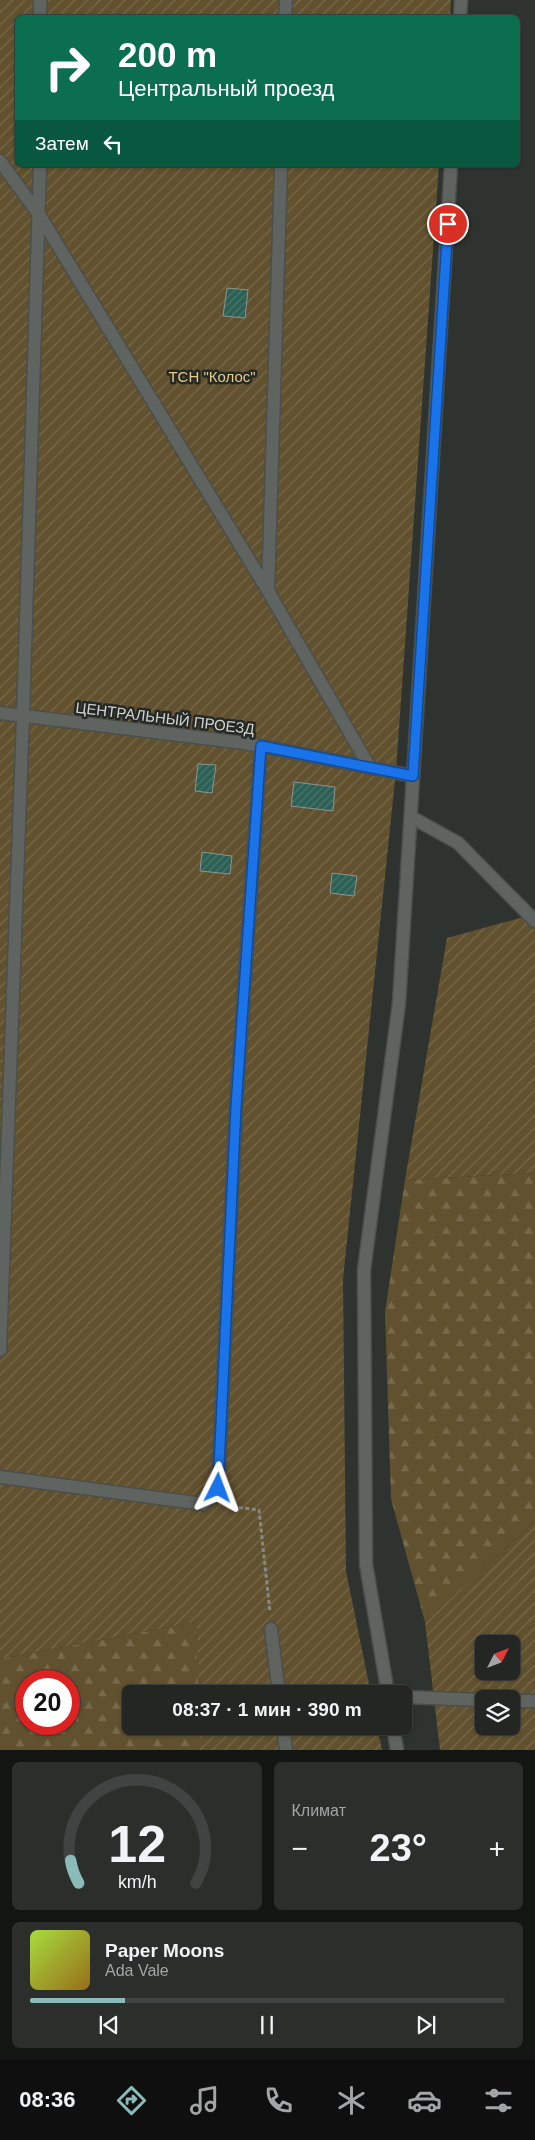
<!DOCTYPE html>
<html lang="ru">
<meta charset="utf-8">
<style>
body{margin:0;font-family:Helvetica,sans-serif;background:#2b2e2b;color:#f1f3f6;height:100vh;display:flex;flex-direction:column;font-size:19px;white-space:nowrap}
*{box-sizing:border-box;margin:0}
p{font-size:16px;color:#a3a5a6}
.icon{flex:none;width:28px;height:28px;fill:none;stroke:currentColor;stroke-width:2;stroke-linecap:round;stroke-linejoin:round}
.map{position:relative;height:1750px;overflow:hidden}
.details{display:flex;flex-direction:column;gap:12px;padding:12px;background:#131513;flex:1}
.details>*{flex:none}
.guide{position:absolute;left:15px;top:15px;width:505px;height:152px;border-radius:8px;box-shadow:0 1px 4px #0004,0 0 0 1px #404341;background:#0b6e4f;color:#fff;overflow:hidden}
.needle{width:32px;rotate:48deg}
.fabs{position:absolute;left:475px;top:1635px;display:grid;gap:10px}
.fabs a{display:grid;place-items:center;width:45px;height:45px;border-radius:8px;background:#232623;box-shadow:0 1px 4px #0004,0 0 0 1px #404341;font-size:25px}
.speed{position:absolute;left:15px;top:1670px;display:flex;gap:10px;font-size:25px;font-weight:700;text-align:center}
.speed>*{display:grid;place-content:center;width:65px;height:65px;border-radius:50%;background:#232623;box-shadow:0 1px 4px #0004,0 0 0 1px #404341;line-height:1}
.speed .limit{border:8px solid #d22;background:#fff;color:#111}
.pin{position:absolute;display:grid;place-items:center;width:42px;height:42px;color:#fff;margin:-21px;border:2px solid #fff;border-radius:50%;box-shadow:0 1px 5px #0007}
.me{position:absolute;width:55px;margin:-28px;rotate:3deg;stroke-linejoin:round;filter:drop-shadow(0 0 4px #0008)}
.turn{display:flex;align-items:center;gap:18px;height:105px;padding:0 20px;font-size:22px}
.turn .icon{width:65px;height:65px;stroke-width:2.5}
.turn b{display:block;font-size:35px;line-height:42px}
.then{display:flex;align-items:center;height:48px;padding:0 20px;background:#0003;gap:10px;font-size:19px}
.big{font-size:38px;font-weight:600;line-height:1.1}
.details .tile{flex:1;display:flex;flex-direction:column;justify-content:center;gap:8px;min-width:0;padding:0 18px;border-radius:8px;background:#2b2e2b}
.details .dial{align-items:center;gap:0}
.dial svg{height:130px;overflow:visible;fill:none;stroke:#404341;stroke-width:7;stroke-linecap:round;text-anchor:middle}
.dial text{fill:#f1f3f6;stroke:none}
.song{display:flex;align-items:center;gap:15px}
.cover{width:60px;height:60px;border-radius:8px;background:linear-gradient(135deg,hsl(80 70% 55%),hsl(40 70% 35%))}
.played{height:5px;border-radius:2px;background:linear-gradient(90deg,#8bbbb9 20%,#404341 20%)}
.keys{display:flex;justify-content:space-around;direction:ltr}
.heat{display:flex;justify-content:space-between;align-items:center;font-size:28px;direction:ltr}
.details .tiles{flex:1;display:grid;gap:12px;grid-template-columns:1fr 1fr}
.tile:last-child{grid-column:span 2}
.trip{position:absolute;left:122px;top:1685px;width:290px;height:50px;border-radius:8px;background:#232623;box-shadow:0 1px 4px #0004,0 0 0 1px #404341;font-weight:600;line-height:50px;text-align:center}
.menu{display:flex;height:80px;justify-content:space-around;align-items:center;background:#0e0f0e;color:#a3a5a6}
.menu .icon{width:35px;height:35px}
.menu .on{color:#8bbbb9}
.menu b{font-size:22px;color:#f1f3f6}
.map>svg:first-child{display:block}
</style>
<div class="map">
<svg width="535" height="1750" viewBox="0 0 535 1750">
<defs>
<pattern id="forest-firs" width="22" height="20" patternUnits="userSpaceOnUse" patternTransform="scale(1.25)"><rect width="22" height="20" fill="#61512e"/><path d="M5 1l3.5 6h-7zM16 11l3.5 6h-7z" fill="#77694b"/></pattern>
<pattern id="garden-furrows" width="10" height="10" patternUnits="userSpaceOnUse" patternTransform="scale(1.25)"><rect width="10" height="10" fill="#61512e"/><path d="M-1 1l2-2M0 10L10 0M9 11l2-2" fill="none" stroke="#77694b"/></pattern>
<pattern id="building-hatch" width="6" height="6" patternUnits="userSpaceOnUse" patternTransform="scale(1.25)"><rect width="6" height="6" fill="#2c6055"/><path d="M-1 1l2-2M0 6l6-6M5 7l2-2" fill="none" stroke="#4a766c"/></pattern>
</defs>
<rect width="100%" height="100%" fill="#2f332f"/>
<!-- forest -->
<path fill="url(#forest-firs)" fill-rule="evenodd" d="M535 1173V1521L425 1622 391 1499 385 1312 405 1180Z
M196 1622 199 1694H131V1726H200V1750H0V1659ZM26 1681H69V1724H26Z"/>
<!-- garden -->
<path fill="url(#garden-furrows)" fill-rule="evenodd" d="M0 0H451L450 18H18V165H439L396 771 343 1279 346 1571 371 1694H199L196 1622 0 1659Z
M524 917 535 930V1173L405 1180 447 938Z
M535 1521V1750H440L425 1622ZM484 1644H511V1671H484ZM484 1699H511V1726H484Z
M200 1726H377L382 1750H200Z"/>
<!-- building -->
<path fill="url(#building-hatch)" stroke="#8c9491" d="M227 288 248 290 245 318 223 316Z
M198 764 216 765 212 793 195 791Z
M294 782 335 787 333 811 291 806Z
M202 852 232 856 230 874 200 871Z
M332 873 357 876 354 896 330 893Z"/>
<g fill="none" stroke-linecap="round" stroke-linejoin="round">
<!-- service casing -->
<g stroke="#4b4f4b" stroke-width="15">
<path id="service" d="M40 18V0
M285 18 286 0
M0 161 40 216 268 591 369 766
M268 591 281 165
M0 713 244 743 413 776
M411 817 458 843 535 921
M0 1350 23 717 40 165
M0 1477 203 1504 218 1488 236 1107 261 746
M271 1629 279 1694
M404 1697 484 1700
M511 1701H535
M283 1726 286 1750"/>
</g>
<!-- minor casing -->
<g stroke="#4b4f4b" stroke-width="15">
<path id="minor" d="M460 18 461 0
M388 1694 366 1564 364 1270 399 1003 451 165
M393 1726 397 1750"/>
</g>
<!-- path -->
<path stroke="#858985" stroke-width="3" stroke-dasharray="4 2.5" stroke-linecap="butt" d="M226 1506 259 1510 270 1612"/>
<!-- service -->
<use href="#service" stroke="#606460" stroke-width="12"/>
<!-- minor -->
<use href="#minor" stroke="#606460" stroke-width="12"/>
</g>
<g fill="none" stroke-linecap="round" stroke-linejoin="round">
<!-- route casing -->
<g stroke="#114b97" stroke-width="12">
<path id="route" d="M218 1488 236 1107 261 746 413 776 448 224"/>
</g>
<!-- route -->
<use href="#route" stroke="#1a73e8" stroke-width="9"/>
</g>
<g text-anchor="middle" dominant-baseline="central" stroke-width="5" stroke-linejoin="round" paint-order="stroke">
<!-- park labels -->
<g font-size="15" fill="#e8c988" stroke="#252925">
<text x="212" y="376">ТСН "Колос"</text>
</g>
<!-- street labels -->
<g font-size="15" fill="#d1d4d1" stroke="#252925">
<text transform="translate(165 718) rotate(7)">ЦЕНТРАЛЬНЫЙ ПРОЕЗД</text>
</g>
</g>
</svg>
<div class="fabs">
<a><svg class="needle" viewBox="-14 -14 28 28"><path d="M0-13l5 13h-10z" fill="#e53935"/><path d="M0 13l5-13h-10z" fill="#a3a5a6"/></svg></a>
<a><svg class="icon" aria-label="layers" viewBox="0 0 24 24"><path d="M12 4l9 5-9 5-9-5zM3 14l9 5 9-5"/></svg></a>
</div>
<div class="speed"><div class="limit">20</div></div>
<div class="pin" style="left:448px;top:224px;background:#d93025"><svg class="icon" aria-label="arrive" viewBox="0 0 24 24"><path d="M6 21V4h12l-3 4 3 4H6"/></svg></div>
<svg class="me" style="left:218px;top:1488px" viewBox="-20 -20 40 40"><path d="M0-17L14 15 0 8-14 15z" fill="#1a73e8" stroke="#fff" stroke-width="4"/></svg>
<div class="trip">08:37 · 1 мин · 390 m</div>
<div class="guide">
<div class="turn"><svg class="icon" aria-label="right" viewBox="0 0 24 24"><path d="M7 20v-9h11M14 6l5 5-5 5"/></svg><div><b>200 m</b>Центральный проезд</div></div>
<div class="then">Затем<svg class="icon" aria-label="left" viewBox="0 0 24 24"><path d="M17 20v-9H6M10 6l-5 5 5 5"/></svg></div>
</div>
</div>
<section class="details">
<div class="tiles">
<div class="tile dial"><svg viewBox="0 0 100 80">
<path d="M14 69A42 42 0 1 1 86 69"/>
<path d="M14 69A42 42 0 0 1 9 55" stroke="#8bbbb9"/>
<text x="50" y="56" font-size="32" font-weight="700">12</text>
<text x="50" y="72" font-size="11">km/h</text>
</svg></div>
<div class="tile"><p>Климат</p>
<div class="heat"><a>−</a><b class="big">23°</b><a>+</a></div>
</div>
<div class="tile">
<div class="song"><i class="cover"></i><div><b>Paper Moons</b><p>Ada Vale</p></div></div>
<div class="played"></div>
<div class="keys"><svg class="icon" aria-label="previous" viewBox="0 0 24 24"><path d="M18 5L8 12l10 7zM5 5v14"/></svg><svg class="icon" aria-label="pause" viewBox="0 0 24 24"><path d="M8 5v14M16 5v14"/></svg><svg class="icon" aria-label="next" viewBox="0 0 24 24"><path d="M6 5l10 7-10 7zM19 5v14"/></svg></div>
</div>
</div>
</section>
<nav class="menu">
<b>08:36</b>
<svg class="icon on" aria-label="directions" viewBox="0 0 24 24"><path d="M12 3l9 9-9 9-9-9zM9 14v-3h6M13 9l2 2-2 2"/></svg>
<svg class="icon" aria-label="music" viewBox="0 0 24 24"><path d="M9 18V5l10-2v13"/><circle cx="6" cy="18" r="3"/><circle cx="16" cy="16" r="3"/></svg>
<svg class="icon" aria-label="phone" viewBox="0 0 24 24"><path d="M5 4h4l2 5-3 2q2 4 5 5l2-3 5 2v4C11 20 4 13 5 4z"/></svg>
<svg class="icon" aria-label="climate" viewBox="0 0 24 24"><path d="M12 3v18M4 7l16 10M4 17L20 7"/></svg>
<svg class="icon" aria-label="car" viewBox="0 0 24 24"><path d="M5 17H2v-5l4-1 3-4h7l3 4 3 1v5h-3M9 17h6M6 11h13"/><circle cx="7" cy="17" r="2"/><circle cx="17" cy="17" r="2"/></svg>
<svg class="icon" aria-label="filters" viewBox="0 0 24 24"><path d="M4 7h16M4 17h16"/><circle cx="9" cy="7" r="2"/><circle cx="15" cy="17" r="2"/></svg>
</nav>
